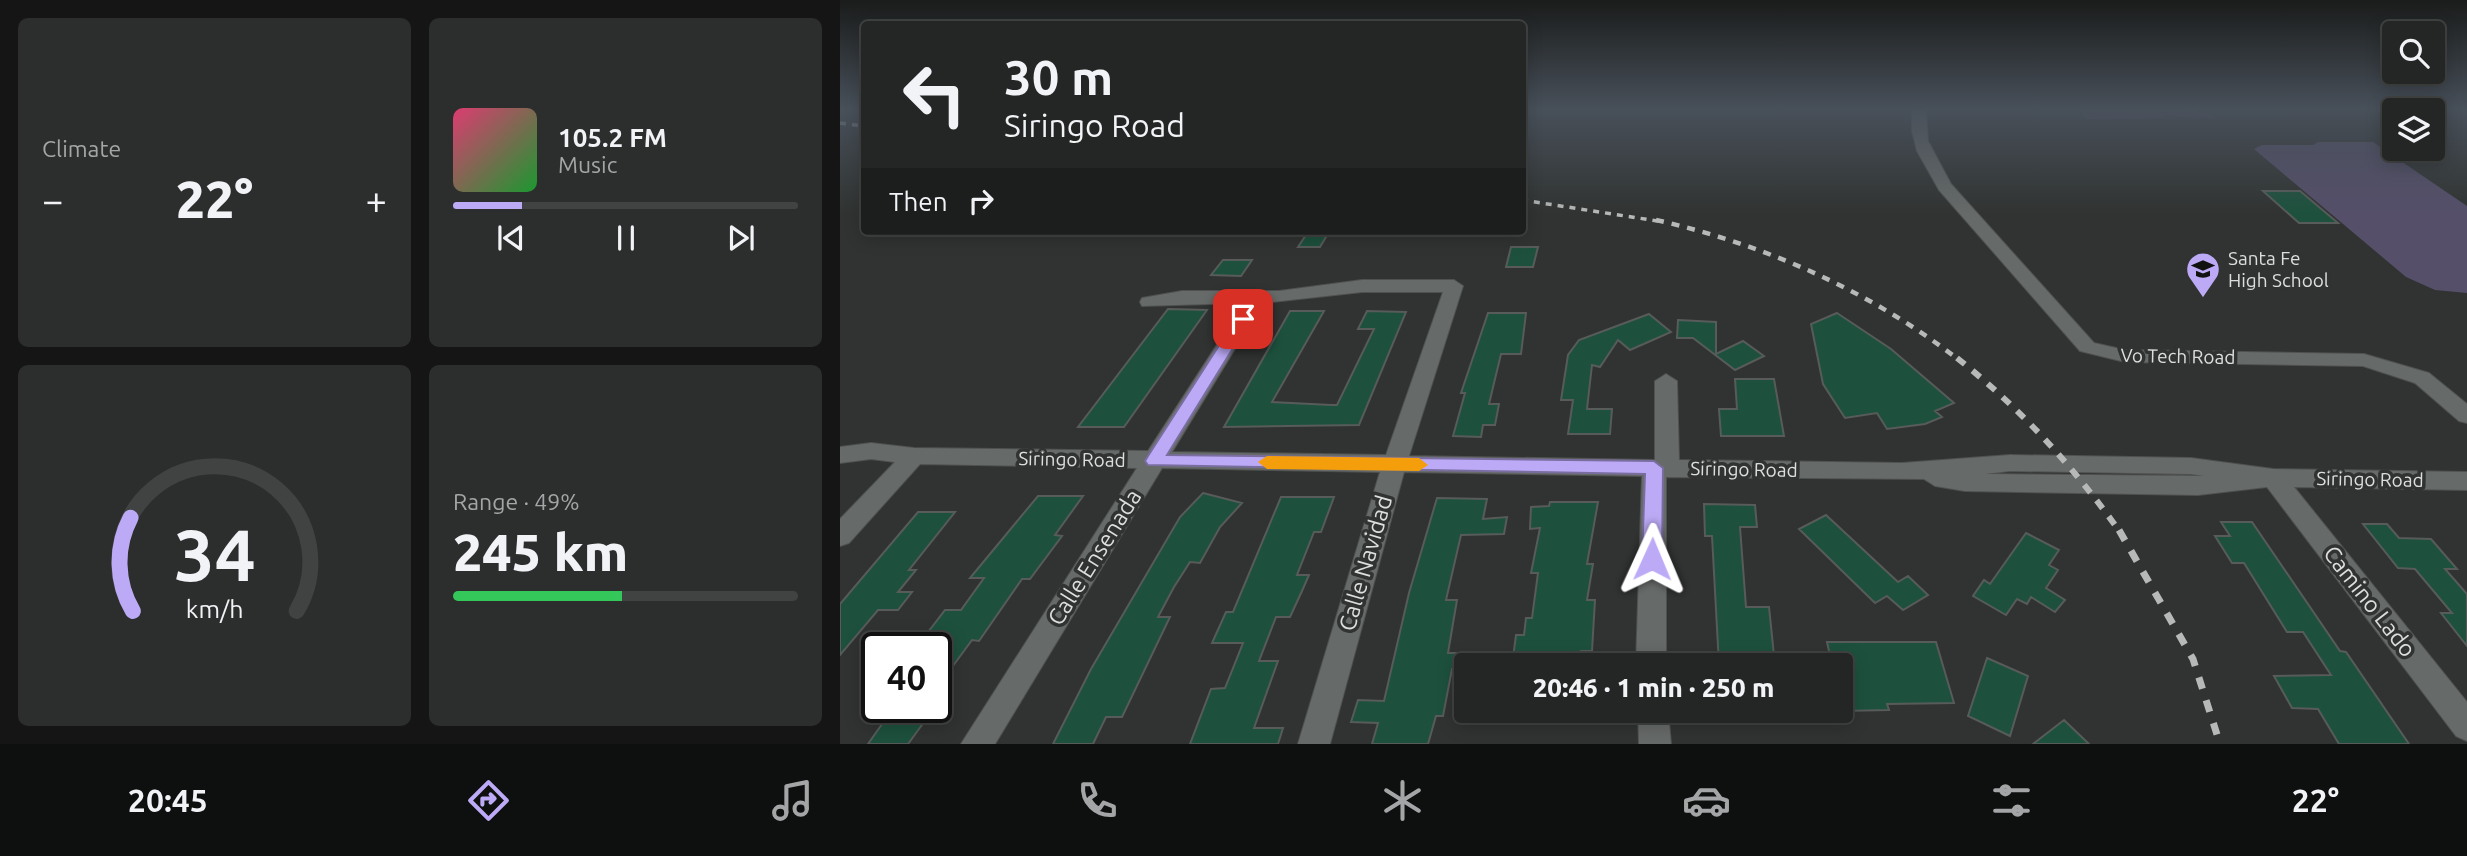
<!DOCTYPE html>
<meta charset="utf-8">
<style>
body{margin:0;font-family:Ubuntu,sans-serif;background:#2c2e2d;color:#f1f3f6;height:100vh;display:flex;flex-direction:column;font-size:26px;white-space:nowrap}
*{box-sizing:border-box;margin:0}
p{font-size:23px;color:#a3a5a7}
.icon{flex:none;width:38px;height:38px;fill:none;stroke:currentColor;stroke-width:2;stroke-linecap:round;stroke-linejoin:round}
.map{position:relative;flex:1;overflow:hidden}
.details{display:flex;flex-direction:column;gap:18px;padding:18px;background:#141514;width:840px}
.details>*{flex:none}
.hud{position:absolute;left:21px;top:21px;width:665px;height:214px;border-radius:7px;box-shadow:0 4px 18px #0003,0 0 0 2px #414342;background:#242625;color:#f1f3f6;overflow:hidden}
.controls{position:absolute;left:1542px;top:21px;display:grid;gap:14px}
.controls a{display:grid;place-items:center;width:63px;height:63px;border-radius:7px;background:#242625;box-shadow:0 4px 18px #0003,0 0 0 2px #414342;font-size:35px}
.speed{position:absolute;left:21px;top:632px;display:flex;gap:14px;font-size:35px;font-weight:700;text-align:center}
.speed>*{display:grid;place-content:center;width:91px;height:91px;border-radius:50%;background:#242625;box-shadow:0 4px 18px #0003,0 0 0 2px #414342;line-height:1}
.speed .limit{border:4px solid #111;border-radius:10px;background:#fff;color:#111}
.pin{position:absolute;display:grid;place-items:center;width:60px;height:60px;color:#fff;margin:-30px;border-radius:14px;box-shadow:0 4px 10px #0006}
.me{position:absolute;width:77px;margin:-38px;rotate:1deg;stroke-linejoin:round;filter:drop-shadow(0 0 5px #0008)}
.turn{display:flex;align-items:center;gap:24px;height:147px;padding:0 28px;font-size:32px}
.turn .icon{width:91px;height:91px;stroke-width:2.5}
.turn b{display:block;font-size:49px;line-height:60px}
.then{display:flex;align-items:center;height:66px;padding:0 28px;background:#0003;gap:14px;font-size:26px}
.big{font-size:52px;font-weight:800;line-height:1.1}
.details .widget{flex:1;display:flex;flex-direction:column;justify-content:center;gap:10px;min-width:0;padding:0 24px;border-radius:10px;background:#2c2e2d}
.details .dial{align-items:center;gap:0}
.dial svg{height:182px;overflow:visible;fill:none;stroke:#414342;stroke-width:7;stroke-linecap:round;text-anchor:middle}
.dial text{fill:#f1f3f6;stroke:none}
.song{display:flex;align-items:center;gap:21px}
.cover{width:84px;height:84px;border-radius:10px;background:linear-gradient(135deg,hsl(340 70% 55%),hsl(130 70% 35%))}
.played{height:7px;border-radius:4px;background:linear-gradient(90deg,#bcaaf6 20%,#414342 20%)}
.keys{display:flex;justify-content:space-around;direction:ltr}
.heat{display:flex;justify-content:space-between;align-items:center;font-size:38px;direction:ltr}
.charge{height:10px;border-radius:5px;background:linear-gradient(90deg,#34c759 49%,#414342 0)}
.details .tiles{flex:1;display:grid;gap:18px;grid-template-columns:repeat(2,1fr)}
.trip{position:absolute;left:614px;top:653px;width:399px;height:70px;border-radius:7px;background:#242625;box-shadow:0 4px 18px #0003,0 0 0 2px #414342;font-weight:800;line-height:70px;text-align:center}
.tabs{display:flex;height:112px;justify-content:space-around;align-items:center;background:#0e0f0f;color:#a3a5a7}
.tabs .icon{width:49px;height:49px}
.tabs .on{color:#bcaaf6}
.tabs b{font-size:32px;color:#f1f3f6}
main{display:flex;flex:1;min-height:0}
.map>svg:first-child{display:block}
</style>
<main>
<section class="details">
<div class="tiles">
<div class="widget"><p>Climate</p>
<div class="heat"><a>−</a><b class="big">22°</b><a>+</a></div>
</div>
<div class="widget">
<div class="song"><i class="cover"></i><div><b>105.2 FM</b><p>Music</p></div></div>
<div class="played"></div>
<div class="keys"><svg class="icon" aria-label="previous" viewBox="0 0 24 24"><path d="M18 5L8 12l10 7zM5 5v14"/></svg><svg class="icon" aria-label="pause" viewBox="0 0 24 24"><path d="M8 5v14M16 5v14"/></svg><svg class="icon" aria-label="next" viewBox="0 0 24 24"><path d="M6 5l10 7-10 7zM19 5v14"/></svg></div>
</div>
<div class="widget dial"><svg viewBox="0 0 100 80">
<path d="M14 69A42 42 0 1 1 86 69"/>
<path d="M14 69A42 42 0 0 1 13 28" stroke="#bcaaf6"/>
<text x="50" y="56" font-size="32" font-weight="700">34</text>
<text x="50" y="72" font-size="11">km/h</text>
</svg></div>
<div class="widget"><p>Range · 49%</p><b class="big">245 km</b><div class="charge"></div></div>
</div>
</section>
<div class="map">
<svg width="1627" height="744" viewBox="0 0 1627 744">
<rect width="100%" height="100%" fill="#303331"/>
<!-- green -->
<path fill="#554f6a" d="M1240 110C1266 110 1358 104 1375 118L1324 115 1325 118 1247 119Z
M1478 142H1533L1627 206V293L1595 290 1566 277 1414 149 1422 145H1473Z"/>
<!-- building -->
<path fill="#1d513d" stroke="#575b59" stroke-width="2" d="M1423 191H1460L1498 223H1459Z
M468 232H489L480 247H458Z
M671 247H698L693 267H666Z
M383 260H412L401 276 371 275Z
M328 309 367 310 284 427H238Z
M450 311H484L432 402 491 405H497L534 329H518L527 311 566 312 519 425 384 427Z
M648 313H686L681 354H661L649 404H659L655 425H643L641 437 613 436 625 393H621Z
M997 313 1051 349 1114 403 1095 411 1102 417 1085 424 1047 429 1037 413 1005 418 983 384 971 324Z
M809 314 831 332 790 350 778 340 760 367 752 365 747 409H772L770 434H728L733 400H721L728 355 739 340Z
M838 320 876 322V354L903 341 924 356 895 370 853 338H837Z
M895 379H934L944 436H881L879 409H897Z
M363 493 402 503 380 527 360 563 350 562 334 587 318 617H330L282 717H266L253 744H213L251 669 340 517Z
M198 496H243L215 535 222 536 190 579H182L139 641 132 640 96 689V640H82L105 610H121L144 578H130Z
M441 497H494L481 532H474L457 575H469L462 591 450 617H436L419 661H438L414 728H443L438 744H350L371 689 385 688 403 643H372L386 612H393Z
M597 498 647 499 643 519 667 517 664 534 621 535 606 600H617L608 653H626V669H612L603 716H596L588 744H532L538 723 511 722 518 700 544 701 569 593Z
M710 502H758L747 564H753L747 600H755L752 651H741L740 665H672L676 635H684L686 618H692L698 573H691L700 528 690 529 691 507 709 506Z
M864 504 915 505 917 527H900L906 607H929L935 665H879L872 536H865Z
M78 512H115L69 570H76L58 592H72L58 610H38L0 655V604Z
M986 515 1058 582 1068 576 1088 595 1063 610 1047 596 1035 603 959 529Z
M1381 522H1412L1500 651 1506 652 1569 744H1499L1478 709 1452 708 1434 676 1491 675 1463 632H1447L1404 563H1392L1375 536H1390Z
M1523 524H1547L1559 538 1591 539 1617 569H1605L1627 594V646L1601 613H1612L1575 569 1558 568Z
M1186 533 1219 550 1209 565 1218 570 1206 588 1225 600 1215 612 1191 597 1187 604 1177 599 1166 615 1133 596 1144 580 1150 584Z
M987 642H1096L1114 703 1047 704 1049 710 1001 711V665H992Z
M1147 658 1188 676 1170 736 1128 716Z
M54 707H95L68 744H28Z
M1224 720 1249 744H1193Z"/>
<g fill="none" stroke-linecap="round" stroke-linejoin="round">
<!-- minor casing -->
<g stroke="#4f5150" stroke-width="2">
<path id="minor" d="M1072 110H1086L1088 141 1111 184 1254 343 1285 350 1524 354 1589 373 1627 404V423L1619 421 1575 383 1523 366 1285 362 1240 351 1099 190 1077 151 1072 131Z
M522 280H614L623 286 569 456 815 460V381L826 374 837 381 839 460 1062 463 1170 455 1351 458 1433 469 1627 472V490L1454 487 1627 702V741L1616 736 1427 487 1358 495 1125 491 1095 486 1084 479 826 477V665H796L802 476 564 472 490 744H458L540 472 322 468 155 744H121L297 468 80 464 9 543 0 546V519L55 462 31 459 0 463V447L31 443 74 448 308 451 404 303 302 306 300 302 302 298 342 291H439ZM522 292H603L546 455 332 452 423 303ZM1170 471 1351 474 1364 476 1145 474Z
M798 710H828L831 744H799Z"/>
</g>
<!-- minor -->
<use href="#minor" fill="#666a68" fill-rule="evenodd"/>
<!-- rail-far3 -->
<path stroke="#b7b9b8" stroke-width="3.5" stroke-dasharray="6 6" stroke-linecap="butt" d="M0 123 24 126
M682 200 824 222"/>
<!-- rail-far2 -->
<path stroke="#b7b9b8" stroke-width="4.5" stroke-dasharray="8 8" stroke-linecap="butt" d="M816 220C926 245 1030 291 1119 360"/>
<!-- rail-far1 -->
<path stroke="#b7b9b8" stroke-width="6" stroke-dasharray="10 10" stroke-linecap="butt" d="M1117 358C1180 408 1233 466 1280 532"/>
<!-- rail -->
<path stroke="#b7b9b8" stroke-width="7" stroke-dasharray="12 12" stroke-linecap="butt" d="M1279 530 1353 659 1380 744"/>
</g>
<!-- sky -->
<linearGradient id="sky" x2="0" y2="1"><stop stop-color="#1a1c1b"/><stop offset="0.51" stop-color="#48505a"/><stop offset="1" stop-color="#48505a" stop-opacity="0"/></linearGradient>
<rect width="1627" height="214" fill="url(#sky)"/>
<!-- route -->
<path fill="#bcaaf6" stroke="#7a6ea0" stroke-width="2" d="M403 314 411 319 327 455 814 461 823 468 822 559 819 564H805L802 559 805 474 308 465 305 461 308 456 396 319Z"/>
<!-- slow -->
<path fill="#f59e0b" d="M427 456 579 458 588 465 579 471 427 469 418 462Z"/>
<!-- icons -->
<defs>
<g id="school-pin" transform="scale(1.75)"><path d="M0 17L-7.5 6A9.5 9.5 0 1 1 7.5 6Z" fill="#bcaaf6" stroke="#303331"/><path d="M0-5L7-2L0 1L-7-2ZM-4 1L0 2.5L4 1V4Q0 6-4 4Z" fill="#111"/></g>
</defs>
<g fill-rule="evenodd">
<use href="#school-pin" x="1363" y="269"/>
</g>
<g text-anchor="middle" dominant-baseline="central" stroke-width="7" stroke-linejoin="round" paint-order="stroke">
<!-- poi labels -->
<g font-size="19" fill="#dcdedd" stroke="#303331" text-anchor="start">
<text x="1388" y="258">Santa Fe<tspan x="1388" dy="22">High School</tspan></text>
</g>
<!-- street labels -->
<g font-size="19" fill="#dcdedd" stroke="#303331">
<text transform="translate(1338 356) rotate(1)">Vo Tech Road</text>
<text transform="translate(232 459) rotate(1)">Siringo Road</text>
<text transform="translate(904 469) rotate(1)">Siringo Road</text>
<text transform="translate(1530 479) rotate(1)">Siringo Road</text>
</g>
<!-- near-street labels -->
<g font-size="23" fill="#dcdedd" stroke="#303331">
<text transform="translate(254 557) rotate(-58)">Calle Ensenada</text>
<text transform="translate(525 563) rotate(-74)">Calle Navidad</text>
<text transform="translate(1530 601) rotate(52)">Camino Lado</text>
</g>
</g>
</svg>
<div class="controls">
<a><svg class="icon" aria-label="search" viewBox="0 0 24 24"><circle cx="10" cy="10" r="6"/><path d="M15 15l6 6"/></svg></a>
<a><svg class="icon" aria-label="layers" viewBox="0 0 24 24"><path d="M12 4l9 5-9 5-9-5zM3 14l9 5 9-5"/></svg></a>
</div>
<div class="speed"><div class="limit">40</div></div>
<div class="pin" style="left:403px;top:319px;background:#d93025"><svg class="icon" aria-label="arrive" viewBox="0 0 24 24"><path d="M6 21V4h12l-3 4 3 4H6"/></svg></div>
<svg class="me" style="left:812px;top:559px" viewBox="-20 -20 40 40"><path d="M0-17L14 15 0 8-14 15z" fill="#bcaaf6" stroke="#fff" stroke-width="4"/></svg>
<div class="trip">20:46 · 1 min · 250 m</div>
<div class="hud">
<div class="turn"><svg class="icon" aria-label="left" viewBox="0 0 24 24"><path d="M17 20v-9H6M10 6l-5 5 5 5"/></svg><div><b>30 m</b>Siringo Road</div></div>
<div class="then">Then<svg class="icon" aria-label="right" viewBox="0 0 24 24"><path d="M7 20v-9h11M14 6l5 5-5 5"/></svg></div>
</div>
</div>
</main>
<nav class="tabs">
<b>20:45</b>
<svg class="icon on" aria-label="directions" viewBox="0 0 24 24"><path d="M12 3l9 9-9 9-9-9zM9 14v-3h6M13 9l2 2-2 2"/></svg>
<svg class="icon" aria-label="music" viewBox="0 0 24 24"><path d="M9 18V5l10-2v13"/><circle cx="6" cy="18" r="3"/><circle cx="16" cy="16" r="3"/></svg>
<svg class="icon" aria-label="phone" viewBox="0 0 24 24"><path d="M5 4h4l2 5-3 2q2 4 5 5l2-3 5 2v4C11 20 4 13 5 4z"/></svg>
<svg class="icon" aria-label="climate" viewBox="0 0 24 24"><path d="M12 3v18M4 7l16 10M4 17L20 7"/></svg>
<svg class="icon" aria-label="car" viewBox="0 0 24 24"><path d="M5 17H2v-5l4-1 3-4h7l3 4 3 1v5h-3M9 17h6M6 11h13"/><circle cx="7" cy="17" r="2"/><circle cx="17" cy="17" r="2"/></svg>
<svg class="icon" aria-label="filters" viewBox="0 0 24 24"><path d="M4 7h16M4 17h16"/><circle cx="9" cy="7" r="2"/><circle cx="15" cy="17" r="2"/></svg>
<b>22°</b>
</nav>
